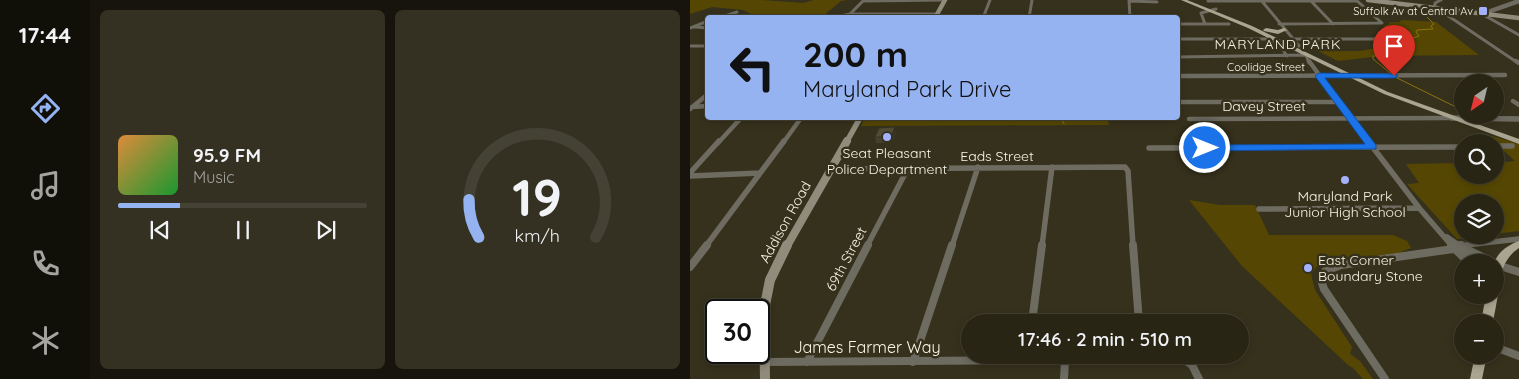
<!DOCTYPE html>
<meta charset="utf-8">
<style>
body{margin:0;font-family:Quicksand,sans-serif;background:#343122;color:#f1f3f6;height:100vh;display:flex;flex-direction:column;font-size:19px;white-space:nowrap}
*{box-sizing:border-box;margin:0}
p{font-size:16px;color:#a5a5a0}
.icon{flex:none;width:28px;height:28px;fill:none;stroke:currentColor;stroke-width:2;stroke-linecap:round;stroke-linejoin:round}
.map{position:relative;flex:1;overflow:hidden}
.details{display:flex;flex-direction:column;gap:10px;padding:10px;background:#16140c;width:600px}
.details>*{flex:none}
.top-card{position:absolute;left:15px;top:15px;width:475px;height:105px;border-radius:5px;box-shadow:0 2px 8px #0003,0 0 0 1px #444234;background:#95b2f1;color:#111;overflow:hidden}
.needle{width:32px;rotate:215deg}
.buttons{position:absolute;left:764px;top:74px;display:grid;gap:10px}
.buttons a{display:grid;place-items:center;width:50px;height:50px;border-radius:50%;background:#282515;box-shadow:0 2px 8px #0003,0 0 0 1px #444234;font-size:25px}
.speed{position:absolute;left:15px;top:299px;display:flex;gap:10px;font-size:25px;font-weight:700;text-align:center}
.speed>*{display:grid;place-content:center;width:65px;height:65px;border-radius:50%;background:#282515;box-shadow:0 2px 8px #0003,0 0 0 1px #444234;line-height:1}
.speed .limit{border:2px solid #111;border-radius:8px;background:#fff;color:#111}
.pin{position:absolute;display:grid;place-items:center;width:42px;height:42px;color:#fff;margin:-51px -21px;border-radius:50% 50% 50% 0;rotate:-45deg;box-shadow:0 0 5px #0007}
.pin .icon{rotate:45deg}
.me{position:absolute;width:55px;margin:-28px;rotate:90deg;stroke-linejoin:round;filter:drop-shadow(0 0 4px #0008)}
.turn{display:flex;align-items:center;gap:18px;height:105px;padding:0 15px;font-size:22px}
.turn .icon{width:65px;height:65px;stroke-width:2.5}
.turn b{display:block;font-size:35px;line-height:42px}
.details .tile{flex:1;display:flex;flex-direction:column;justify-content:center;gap:8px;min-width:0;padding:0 18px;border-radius:8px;background:#343122}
.details .dial{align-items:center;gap:0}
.dial svg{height:130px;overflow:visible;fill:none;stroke:#444234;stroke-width:7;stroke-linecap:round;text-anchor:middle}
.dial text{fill:#f1f3f6;stroke:none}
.song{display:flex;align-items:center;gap:15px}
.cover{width:60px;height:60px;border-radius:8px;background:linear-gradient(135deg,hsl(30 70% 55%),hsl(130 70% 35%))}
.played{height:5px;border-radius:2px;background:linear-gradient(90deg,#95b2f1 25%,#444234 25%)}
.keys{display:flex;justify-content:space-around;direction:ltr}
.details .tiles{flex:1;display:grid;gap:10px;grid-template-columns:repeat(2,1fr)}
.trip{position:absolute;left:271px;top:314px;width:288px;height:50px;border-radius:25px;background:#282515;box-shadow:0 2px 8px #0003,0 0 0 1px #444234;font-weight:600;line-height:50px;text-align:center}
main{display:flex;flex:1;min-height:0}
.tabs{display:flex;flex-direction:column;width:90px;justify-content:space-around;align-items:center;background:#100f08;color:#a5a5a0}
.tabs .icon{width:35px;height:35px}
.tabs .current{color:#95b2f1}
.tabs b{font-size:22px;color:#f1f3f6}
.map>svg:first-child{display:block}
</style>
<main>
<nav class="tabs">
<b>17:44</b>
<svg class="icon current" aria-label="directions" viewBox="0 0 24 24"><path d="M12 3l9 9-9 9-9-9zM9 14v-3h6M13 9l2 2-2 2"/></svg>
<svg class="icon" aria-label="music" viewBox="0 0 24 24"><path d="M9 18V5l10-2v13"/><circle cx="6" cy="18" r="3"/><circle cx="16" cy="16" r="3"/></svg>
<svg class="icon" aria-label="phone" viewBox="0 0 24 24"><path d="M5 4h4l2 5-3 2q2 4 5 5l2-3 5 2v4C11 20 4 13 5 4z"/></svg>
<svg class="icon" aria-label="climate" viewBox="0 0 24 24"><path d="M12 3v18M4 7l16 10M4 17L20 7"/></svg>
</nav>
<section class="details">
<div class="tiles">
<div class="tile">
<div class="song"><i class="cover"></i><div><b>95.9 FM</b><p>Music</p></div></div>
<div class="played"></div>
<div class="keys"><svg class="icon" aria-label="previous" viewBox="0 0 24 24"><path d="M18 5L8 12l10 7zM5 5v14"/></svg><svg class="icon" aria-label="pause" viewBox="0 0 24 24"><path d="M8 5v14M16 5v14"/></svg><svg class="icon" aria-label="next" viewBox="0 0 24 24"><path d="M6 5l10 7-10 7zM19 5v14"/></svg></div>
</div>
<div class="tile dial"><svg viewBox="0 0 100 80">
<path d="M14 69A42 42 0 1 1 86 69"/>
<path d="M14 69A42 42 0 0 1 8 46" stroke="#95b2f1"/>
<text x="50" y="56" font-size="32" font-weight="700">19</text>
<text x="50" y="72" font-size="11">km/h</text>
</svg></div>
</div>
</section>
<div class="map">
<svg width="829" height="379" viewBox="0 0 829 379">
<rect width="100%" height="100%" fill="#36311c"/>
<!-- green -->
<path fill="#554703" d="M0 0H71L113 3 124 0H158L151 1 133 16 121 17H67L53 10 22 7 0 14Z
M712 20 746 22 789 55 691 56 648 61 628 51H670L703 45 697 37 704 36 693 26 699 24V22H709Z
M175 118H417L419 125 171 126Z
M802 136 829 144V231L805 234V202H772V235H800L767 239 717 184 729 183 716 164 772 163V175H805V163L825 161 803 141Z
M499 200 530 205H565L579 235H703L717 241 721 248 706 254 630 262 621 274 625 290 662 347 660 354 670 361 683 379H673L663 368 658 365 552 266Z"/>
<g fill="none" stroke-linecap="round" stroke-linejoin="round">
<!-- stream -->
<path stroke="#8b750a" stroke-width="1" d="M700 73 683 59V56L720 53 722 48 717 40 729 36 726 32 727 30 743 29 741 26 744 24 727 7
M705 77 772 110
M371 118 374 124"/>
<!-- minor-far3 -->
<path stroke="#6e6b61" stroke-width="3" d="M439 0 440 18
M571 0 609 46
M620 0 643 24
M751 0 745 3V7L828 63
M174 1 255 0
M440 1 467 2
M518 1H667
M160 14 174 0
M792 14 829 35
M29 18 47 12
M142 18 160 14H248
M293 18 300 0
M339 18 342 0
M488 24H539
M515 24 511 13 526 9
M589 24 692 23 666 0
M5 27 18 28
M0 28 18 21
M488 39H577L580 37
M577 39 590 46 597 56
M601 39H696
M0 46H18
M488 57 616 55 619 63"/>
<!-- minor-far2 -->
<path stroke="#6e6b61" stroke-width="4.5" d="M619 61 679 143
M826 61 829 63
M488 76 815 75
M823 101 829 105
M488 102H648
M2 107 18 106
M0 109 18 94
M499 119 761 118
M28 143 51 118
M93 143 111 118"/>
<!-- minor-far1 -->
<path stroke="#6e6b61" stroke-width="5.5" d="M678 141 730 209 762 246
M805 146H822
M459 148 772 147
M141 169 435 167 438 171 443 246
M0 173 29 141
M0 176 70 173
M569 209 729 208
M757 237 770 246
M16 246 94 141
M177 246 218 168
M262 246 288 167
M352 246 362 167
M767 246 829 239"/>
<!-- minor -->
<path stroke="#6e6b61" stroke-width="8" d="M443 245 449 322
M761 245 778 262
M768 245 803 262
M767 251 796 262
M807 265 829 272
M0 267 17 245
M342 322 352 245
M805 347 829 356
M74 362 493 359 502 365 509 379
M117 362 178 245
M223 362 262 245
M374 379 375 361
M695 379 634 289 631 280 635 271 651 265 763 249 771 245"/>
<!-- tertiary-far1 -->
<path stroke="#6e6b61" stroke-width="4.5" d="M792 14 829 1"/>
<!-- tertiary -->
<path stroke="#6e6b61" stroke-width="5.5" d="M762 118 829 119"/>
<!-- secondary-far3 -->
<path stroke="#908c7c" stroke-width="4.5" d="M678 0 829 18
M245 18 255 0"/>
<!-- secondary-far2 -->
<path stroke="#908c7c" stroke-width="5.5" d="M156 143 170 118"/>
<!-- secondary-far1 -->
<path stroke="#908c7c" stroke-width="8" d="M97 246 157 141"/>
<!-- secondary -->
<path stroke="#908c7c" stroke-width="10" d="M75 379 74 310 80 280 97 245"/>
<!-- primary -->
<path fill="#aaa590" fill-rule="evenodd" d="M491 0H497L562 26 698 92 829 139V144L694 94 558 28Z
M576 28 588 30 594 28 597 30 588 34 574 31 573 30Z
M829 241V248C817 256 813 266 810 279L809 282 805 283C805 277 804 268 805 262 807 252 820 244 829 241Z
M805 292 808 295 803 322H791L796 295H805Z
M785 355H797L792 379H780Z"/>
</g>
<!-- wall -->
<path fill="#45402d" d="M189 128 206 134 203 140H196L194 143H186L185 137Z"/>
<!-- shaded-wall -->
<path fill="#383424" d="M205 127 206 134 203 140 202 134Z
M194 134 196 140 194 143 193 137Z"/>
<!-- building -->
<path fill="#504b34" stroke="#383424" d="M205 127 202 134H194L193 137H185L189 128Z"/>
<!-- route -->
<path fill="#1a73e8" stroke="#114b97" d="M629 73 707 74V77L704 78H635L686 145V149L515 151 510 148 515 145 675 144 625 76Z"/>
<!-- markers -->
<g fill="#a4b2fc" stroke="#36311c" stroke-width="2">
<rect x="788" y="6" width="10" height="10" rx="2.5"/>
<circle cx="197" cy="137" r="5"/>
<circle cx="655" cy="180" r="5"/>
<circle cx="618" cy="268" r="5"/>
</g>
<g text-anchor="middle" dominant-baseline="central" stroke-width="5" stroke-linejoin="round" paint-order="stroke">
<!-- far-poi labels -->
<g font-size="11" fill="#f8f5e7" stroke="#36311c" text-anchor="end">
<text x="783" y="11">Suffolk Av at Central Av</text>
</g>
<!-- far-street labels -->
<g font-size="11" fill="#f8f5e7" stroke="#36311c">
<text x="576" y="67">Coolidge Street</text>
</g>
<!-- far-quarter labels -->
<g font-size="14" letter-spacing="1" fill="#f8f5e7" stroke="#36311c">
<text x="588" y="44">MARYLAND PARK</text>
</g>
<!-- street labels -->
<g font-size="14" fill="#f8f5e7" stroke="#36311c">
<text x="574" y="106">Davey Street</text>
<text x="307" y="156">Eads Street</text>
<text transform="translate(95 222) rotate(-61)">Addison Road</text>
<text transform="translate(156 259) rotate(-62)">69th Street</text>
</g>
<!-- poi labels -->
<g font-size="14" fill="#f8f5e7" stroke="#36311c">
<text x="197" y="153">Seat Pleasant<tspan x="197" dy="16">Police Department</tspan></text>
<text x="655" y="196">Maryland Park<tspan x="655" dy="16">Junior High School</tspan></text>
<text x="628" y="260" text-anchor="start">East Corner<tspan x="628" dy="16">Boundary Stone</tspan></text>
</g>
<!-- near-street labels -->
<g font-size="16" fill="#f8f5e7" stroke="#36311c">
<text x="177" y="347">James Farmer Way</text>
</g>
</g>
</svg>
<div class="buttons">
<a><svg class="needle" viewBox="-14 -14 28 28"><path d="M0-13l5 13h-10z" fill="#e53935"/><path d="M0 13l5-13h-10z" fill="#a5a5a0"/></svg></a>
<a><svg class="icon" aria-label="search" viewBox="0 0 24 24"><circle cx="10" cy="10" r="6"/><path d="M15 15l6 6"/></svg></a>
<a><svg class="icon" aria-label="layers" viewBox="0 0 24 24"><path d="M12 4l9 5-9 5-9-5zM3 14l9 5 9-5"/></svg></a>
<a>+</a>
<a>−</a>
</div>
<div class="speed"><div class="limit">30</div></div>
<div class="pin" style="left:704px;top:76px;background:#d93025"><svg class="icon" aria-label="arrive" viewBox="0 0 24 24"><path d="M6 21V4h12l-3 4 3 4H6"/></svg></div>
<svg class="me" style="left:515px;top:148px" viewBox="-20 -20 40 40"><circle r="17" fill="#1a73e8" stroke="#fff" stroke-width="3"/><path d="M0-11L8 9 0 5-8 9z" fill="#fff"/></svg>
<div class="trip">17:46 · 2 min · 510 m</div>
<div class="top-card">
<div class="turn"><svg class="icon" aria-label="left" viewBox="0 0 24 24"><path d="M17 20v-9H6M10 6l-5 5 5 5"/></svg><div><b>200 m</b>Maryland Park Drive</div></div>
</div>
</div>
</main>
